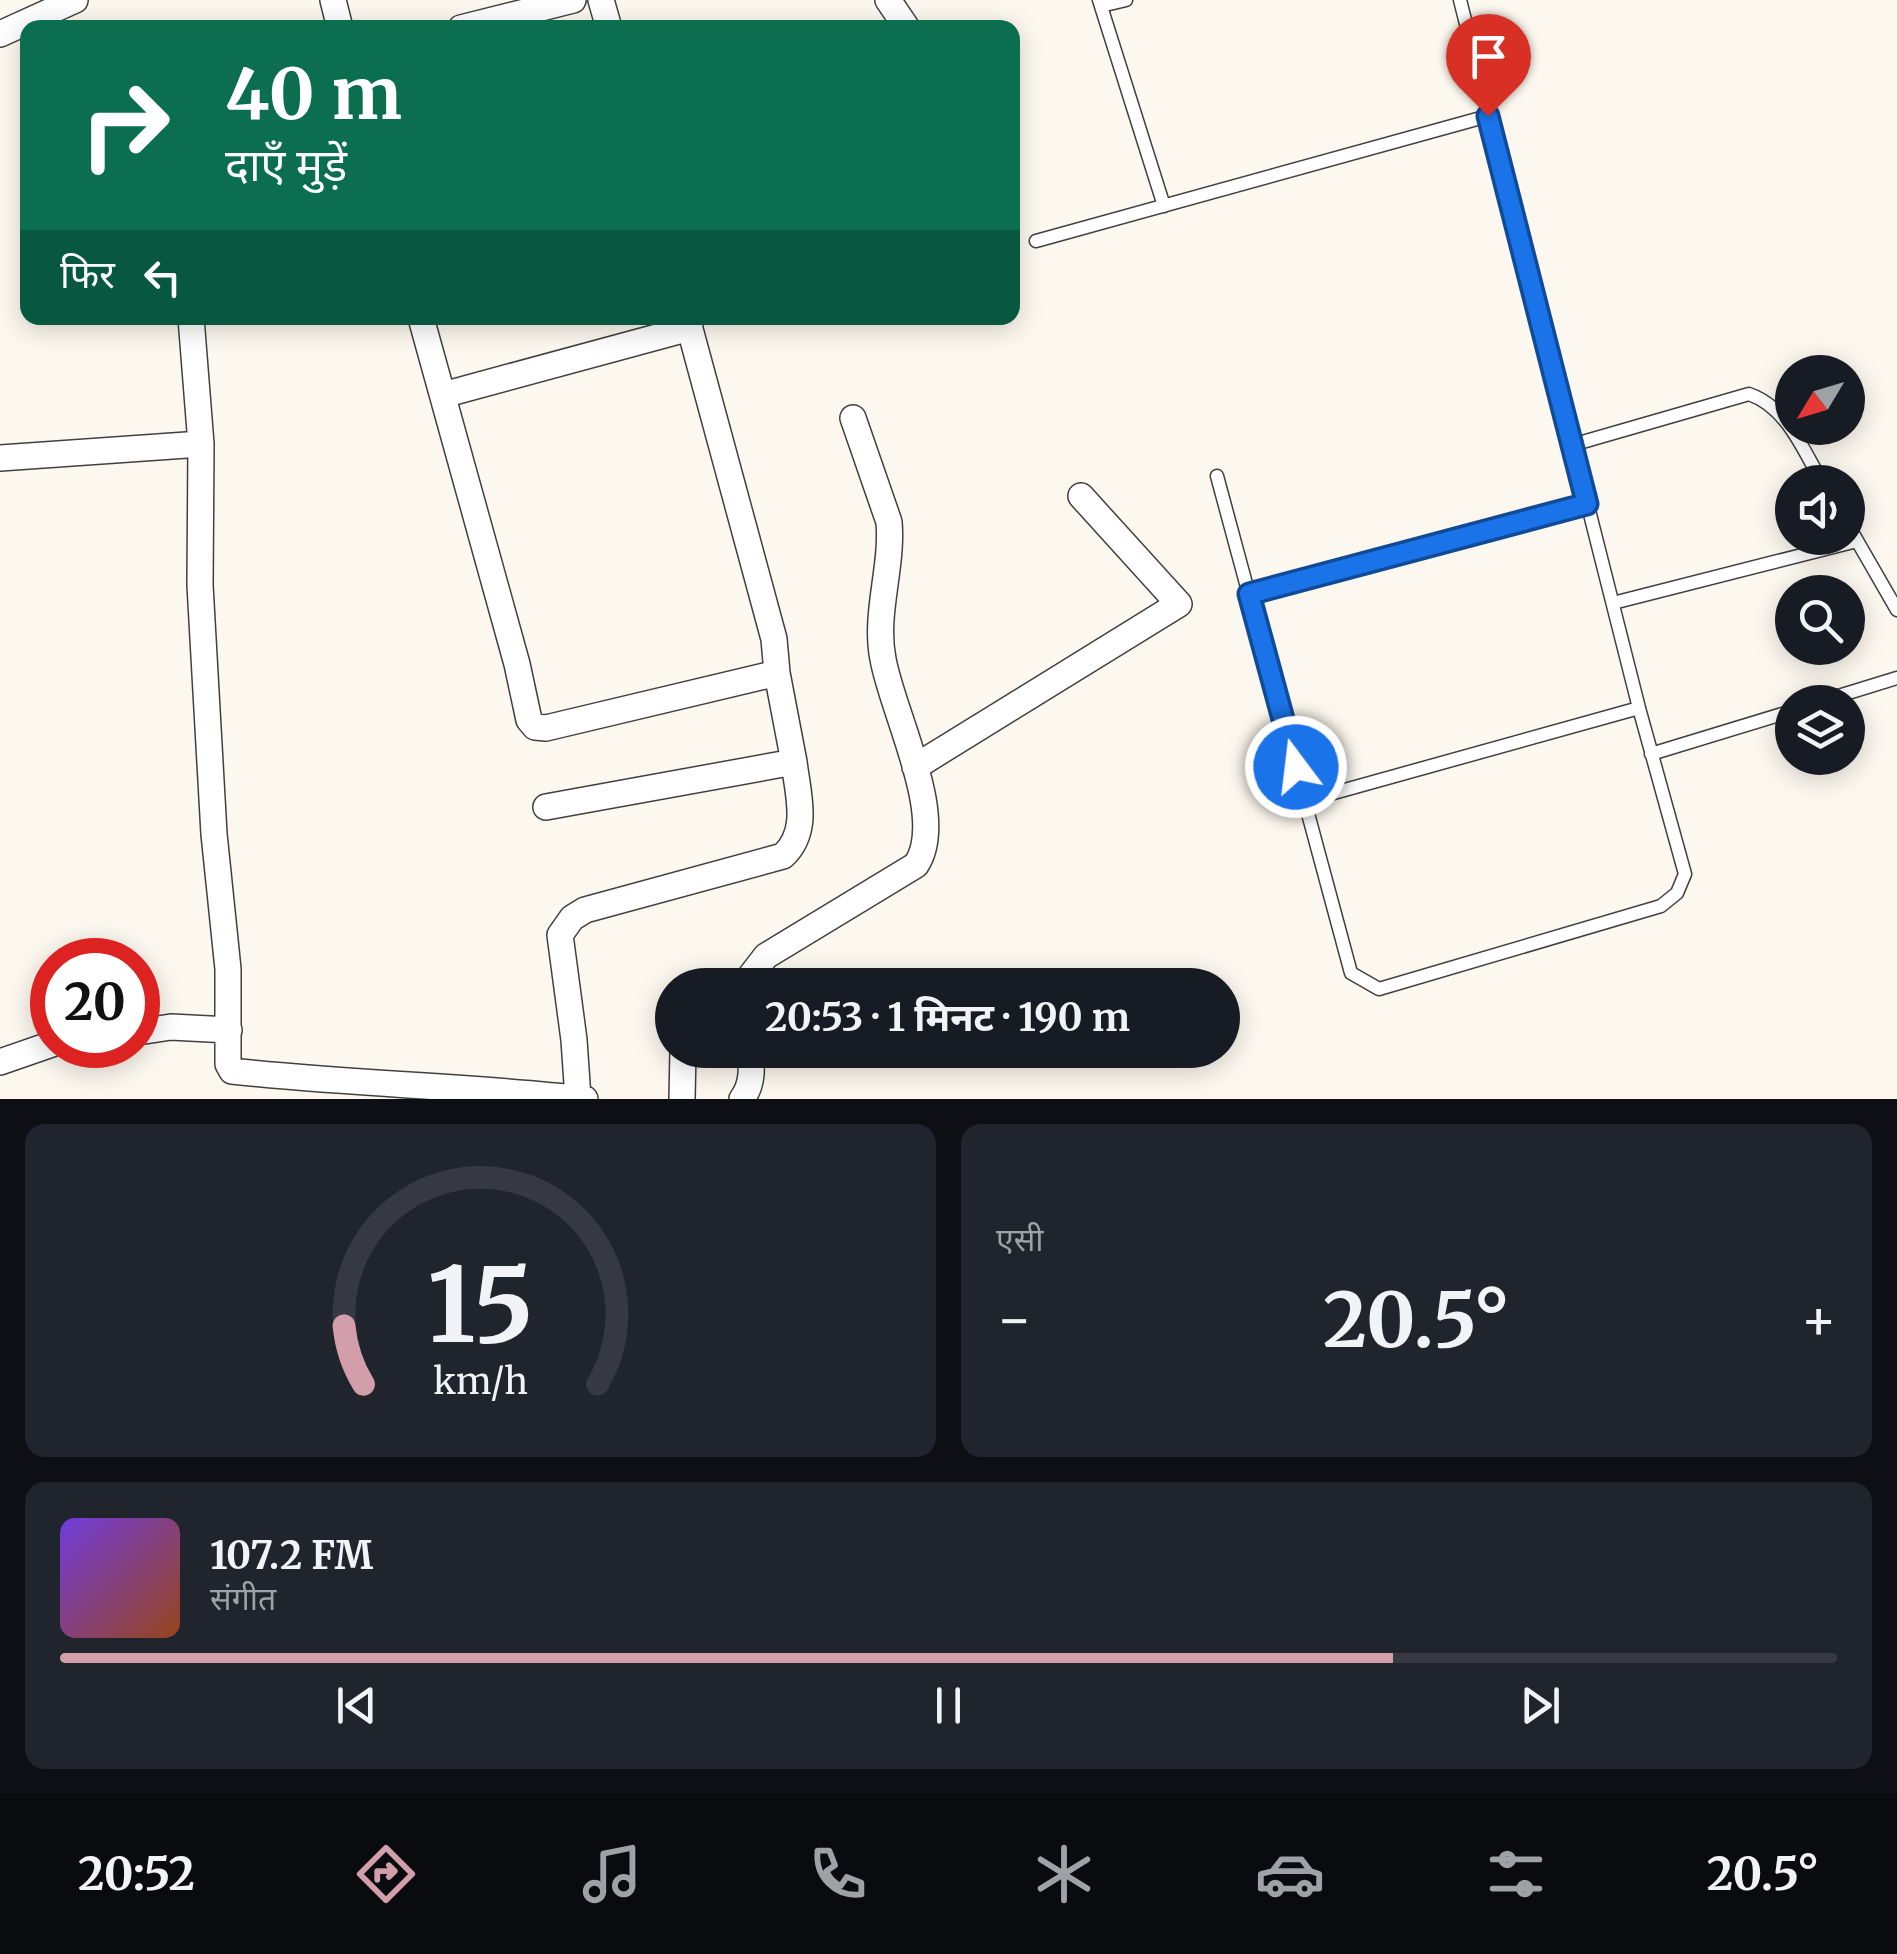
<!DOCTYPE html>
<html lang="hi">
<meta charset="utf-8">
<style>
body{margin:0;font-family:Merriweather,"Noto Sans Devanagari",serif;background:#20242c;color:#f1f3f6;height:100vh;display:flex;flex-direction:column;font-size:38px;white-space:nowrap}
*{box-sizing:border-box;margin:0}
p{font-size:32px;color:#9ea1a6}
.icon{flex:none;width:55px;height:55px;fill:none;stroke:currentColor;stroke-width:2;stroke-linecap:round;stroke-linejoin:round}
.map{position:relative;height:1099px;overflow:hidden}
.panel{display:flex;flex-direction:column;gap:25px;padding:25px;background:#0d0f14;flex:1}
.panel>*{flex:none}
.hud{position:absolute;left:20px;top:20px;width:1000px;height:305px;border-radius:20px;box-shadow:0 5px 25px #0003;background:#0b6e4f;color:#fff;overflow:hidden}
.needle{width:65px;rotate:232deg}
.tools{position:absolute;left:1775px;top:355px;display:grid;gap:20px}
.tools a{display:grid;place-items:center;width:90px;height:90px;border-radius:50%;background:#171b24;box-shadow:0 5px 25px #0003;font-size:50px}
.speed{position:absolute;left:30px;top:938px;display:flex;gap:20px;font-size:50px;font-weight:700;text-align:center}
.speed>*{display:grid;place-content:center;width:130px;height:130px;border-radius:50%;background:#171b24;box-shadow:0 5px 25px #0003;line-height:1}
.speed .limit{border:15px solid #d22;background:#fff;color:#111}
.pin{position:absolute;display:grid;place-items:center;width:85px;height:85px;color:#fff;margin:-102px -42px;border-radius:50% 50% 50% 0;rotate:-45deg;box-shadow:0 0 10px #0007}
.pin .icon{rotate:45deg}
.me{position:absolute;width:110px;margin:-55px;rotate:345deg;stroke-linejoin:round;filter:drop-shadow(0 0 8px #0008)}
.turn{display:flex;align-items:center;gap:35px;height:210px;padding:0 40px;font-size:45px}
.turn .icon{width:130px;height:130px;stroke-width:2.5}
.turn b{display:block;font-size:70px;line-height:85px}
.then{display:flex;align-items:center;height:95px;padding:0 40px;background:#0003;gap:20px;font-size:38px}
.big{font-size:75px;font-weight:700;line-height:1.1}
.panel .card{flex:1;display:flex;flex-direction:column;justify-content:center;gap:15px;min-width:0;padding:0 35px;border-radius:20px;background:#20242c}
.panel .dial{align-items:center;gap:0}
.dial svg{height:260px;overflow:visible;fill:none;stroke:#363941;stroke-width:7;stroke-linecap:round;text-anchor:middle}
.dial text{fill:#f1f3f6;stroke:none}
.song{display:flex;align-items:center;gap:30px}
.cover{width:120px;height:120px;border-radius:15px;background:linear-gradient(135deg,hsl(260 70% 55%),hsl(20 70% 35%))}
.played{height:10px;border-radius:5px;background:linear-gradient(90deg,#d29eaa 75%,#363941 75%)}
.keys{display:flex;justify-content:space-around;direction:ltr}
.heat{display:flex;justify-content:space-between;align-items:center;font-size:55px;direction:ltr}
.panel .tiles{flex:1;display:grid;gap:25px;grid-template-columns:1fr 1fr}
.card:last-child{grid-column:span 2}
.trip{position:absolute;left:655px;top:968px;width:585px;height:100px;border-radius:50px;background:#171b24;box-shadow:0 5px 25px #0003;font-weight:700;line-height:100px;text-align:center}
.dock{display:flex;height:160px;justify-content:space-around;align-items:center;background:#090b0e;color:#9ea1a6}
.dock .icon{width:70px;height:70px}
.dock .current{color:#d29eaa}
.dock b{font-size:45px;color:#f1f3f6}
.map>svg:first-child{display:block}
</style>
<div class="map">
<svg width="1897" height="1099" viewBox="0 0 1897 1099">
<rect width="100%" height="100%" fill="#fdf8ef"/>
<g fill="none" stroke-linecap="round" stroke-linejoin="round">
<!-- lane casing -->
<g stroke="#404040" stroke-width="15">
<path id="lane" d="M1099 0 1164 206
M1101 6 1126 0
M1036 241 1488 116
M1572 445 1749 394C1787 407 1803 450 1822 482
M1217 476 1351 973 1379 989 1661 906 1677 893 1685 874 1639 708 1460 0
M1848 525 1897 610
M1249 595 1587 505
M1613 603 1857 541
M1819 702 1897 678
M1651 754 1792 711
M1305 801 1639 708"/>
</g>
<!-- street casing -->
<g stroke="#404040" stroke-width="28">
<path id="street" d="M333 0 340 28
M601 0 609 28
M888 0 907 28
M461 28 573 0
M0 34 75 0
M191 318 201 444 200 585 214 834 228 969V1064L232 1071C350 1084 468 1086 585 1099
M421 318 517 664 529 720 535 727 546 728 777 673 774 639 687 318
M443 395 690 328
M0 458 201 444
M777 673 794 762
M915 767 1179 604 1081 496
M546 807 794 762C798 795 810 831 783 856L585 910 572 918 560 935 574 1040 578 1098
M749 985V978L766 956 916 865C948 818 892 712 883 659 874 614 893 567 889 522L853 418
M138 1032 171 1027 229 1030
M0 1062 52 1044
M682 1099 683 1050
M742 1099C753 1084 752 1068 750 1050"/>
</g>
<!-- lane -->
<use href="#lane" stroke="#fff" stroke-width="12"/>
<!-- street -->
<use href="#street" stroke="#fff" stroke-width="25"/>
</g>
<g fill="none" stroke-linecap="round" stroke-linejoin="round">
<!-- route casing -->
<g stroke="#114b97" stroke-width="25">
<path id="route" d="M1296 767 1249 594 1587 504 1488 116"/>
</g>
<!-- route -->
<use href="#route" stroke="#1a73e8" stroke-width="18"/>
</g>
</svg>
<div class="tools">
<a><svg class="needle" viewBox="-14 -14 28 28"><path d="M0-13l5 13h-10z" fill="#e53935"/><path d="M0 13l5-13h-10z" fill="#9ea1a6"/></svg></a>
<a><svg class="icon" aria-label="sound" viewBox="0 0 24 24"><path d="M4 9h4l5-4v14l-5-4H4zM17 9q2 3 0 6"/></svg></a>
<a><svg class="icon" aria-label="search" viewBox="0 0 24 24"><circle cx="10" cy="10" r="6"/><path d="M15 15l6 6"/></svg></a>
<a><svg class="icon" aria-label="layers" viewBox="0 0 24 24"><path d="M12 4l9 5-9 5-9-5zM3 14l9 5 9-5"/></svg></a>
</div>
<div class="speed"><div class="limit">20</div></div>
<div class="pin" style="left:1488px;top:116px;background:#d93025"><svg class="icon" aria-label="arrive" viewBox="0 0 24 24"><path d="M6 21V4h12l-3 4 3 4H6"/></svg></div>
<svg class="me" style="left:1296px;top:767px" viewBox="-20 -20 40 40"><circle r="17" fill="#1a73e8" stroke="#fff" stroke-width="3"/><path d="M0-11L8 9 0 5-8 9z" fill="#fff"/></svg>
<div class="trip">20:53 · 1 मिनट · 190 m</div>
<div class="hud">
<div class="turn"><svg class="icon" aria-label="right" viewBox="0 0 24 24"><path d="M7 20v-9h11M14 6l5 5-5 5"/></svg><div><b>40 m</b>दाएँ मुड़ें</div></div>
<div class="then">फिर<svg class="icon" aria-label="left" viewBox="0 0 24 24"><path d="M17 20v-9H6M10 6l-5 5 5 5"/></svg></div>
</div>
</div>
<section class="panel">
<div class="tiles">
<div class="card dial"><svg viewBox="0 0 100 80">
<path d="M14 69A42 42 0 1 1 86 69"/>
<path d="M14 69A42 42 0 0 1 8 51" stroke="#d29eaa"/>
<text x="50" y="56" font-size="32" font-weight="700">15</text>
<text x="50" y="72" font-size="11">km/h</text>
</svg></div>
<div class="card"><p>एसी</p>
<div class="heat"><a>−</a><b class="big">20.5°</b><a>+</a></div>
</div>
<div class="card">
<div class="song"><i class="cover"></i><div><b>107.2 FM</b><p>संगीत</p></div></div>
<div class="played"></div>
<div class="keys"><svg class="icon" aria-label="previous" viewBox="0 0 24 24"><path d="M18 5L8 12l10 7zM5 5v14"/></svg><svg class="icon" aria-label="pause" viewBox="0 0 24 24"><path d="M8 5v14M16 5v14"/></svg><svg class="icon" aria-label="next" viewBox="0 0 24 24"><path d="M6 5l10 7-10 7zM19 5v14"/></svg></div>
</div>
</div>
</section>
<nav class="dock">
<b>20:52</b>
<svg class="icon current" aria-label="directions" viewBox="0 0 24 24"><path d="M12 3l9 9-9 9-9-9zM9 14v-3h6M13 9l2 2-2 2"/></svg>
<svg class="icon" aria-label="music" viewBox="0 0 24 24"><path d="M9 18V5l10-2v13"/><circle cx="6" cy="18" r="3"/><circle cx="16" cy="16" r="3"/></svg>
<svg class="icon" aria-label="phone" viewBox="0 0 24 24"><path d="M5 4h4l2 5-3 2q2 4 5 5l2-3 5 2v4C11 20 4 13 5 4z"/></svg>
<svg class="icon" aria-label="climate" viewBox="0 0 24 24"><path d="M12 3v18M4 7l16 10M4 17L20 7"/></svg>
<svg class="icon" aria-label="car" viewBox="0 0 24 24"><path d="M5 17H2v-5l4-1 3-4h7l3 4 3 1v5h-3M9 17h6M6 11h13"/><circle cx="7" cy="17" r="2"/><circle cx="17" cy="17" r="2"/></svg>
<svg class="icon" aria-label="filters" viewBox="0 0 24 24"><path d="M4 7h16M4 17h16"/><circle cx="9" cy="7" r="2"/><circle cx="15" cy="17" r="2"/></svg>
<b>20.5°</b>
</nav>
